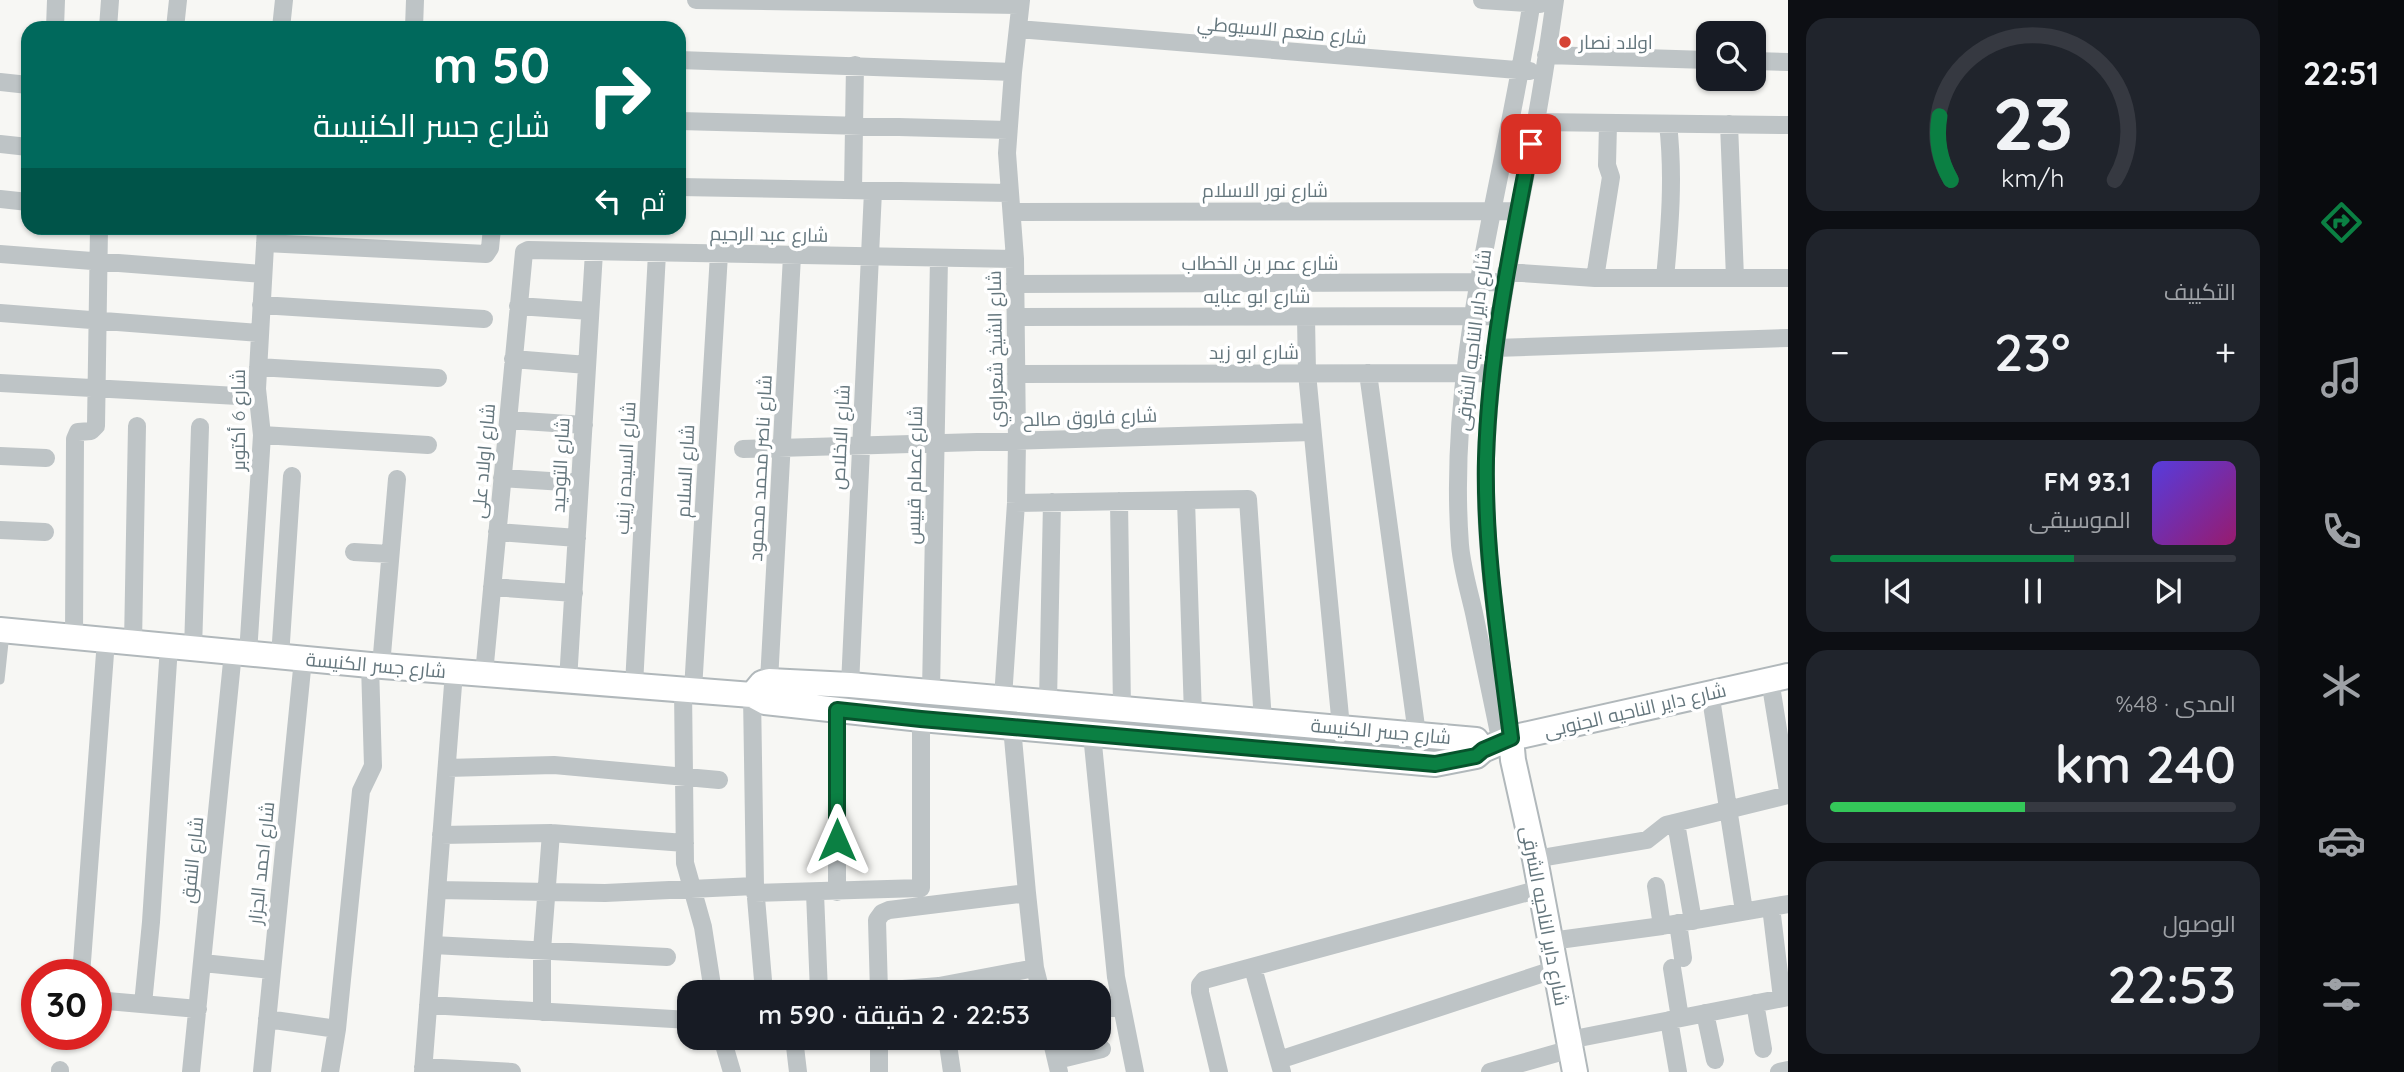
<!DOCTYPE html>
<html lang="ar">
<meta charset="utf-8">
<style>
body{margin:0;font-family:Quicksand,Cairo,sans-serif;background:#20242c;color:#f1f3f6;direction:rtl;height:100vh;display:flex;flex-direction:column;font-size:26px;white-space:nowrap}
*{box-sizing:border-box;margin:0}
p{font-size:23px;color:#9ea1a6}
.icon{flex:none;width:38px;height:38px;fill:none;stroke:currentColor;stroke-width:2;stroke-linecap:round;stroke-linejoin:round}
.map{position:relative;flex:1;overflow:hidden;direction:ltr}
.details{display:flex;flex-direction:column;gap:18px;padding:18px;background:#0d0f14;width:490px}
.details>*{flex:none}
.hud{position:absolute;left:21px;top:21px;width:665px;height:214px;border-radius:21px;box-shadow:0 2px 5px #0004;direction:rtl;background:#00695c;color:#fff;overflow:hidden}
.fabs{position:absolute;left:1696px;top:21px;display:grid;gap:14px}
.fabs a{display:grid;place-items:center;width:70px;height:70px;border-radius:14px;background:#171b24;box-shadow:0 2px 5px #0004;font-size:35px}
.speed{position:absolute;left:21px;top:959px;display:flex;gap:14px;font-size:35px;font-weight:700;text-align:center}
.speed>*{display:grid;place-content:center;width:91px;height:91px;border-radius:50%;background:#171b24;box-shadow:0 2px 5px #0004;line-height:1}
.speed .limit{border:10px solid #d22;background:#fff;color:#111}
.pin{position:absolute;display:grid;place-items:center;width:60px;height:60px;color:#fff;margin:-30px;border-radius:14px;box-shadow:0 4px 10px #0006}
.me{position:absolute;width:77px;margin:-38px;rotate:0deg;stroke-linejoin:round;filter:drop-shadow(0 0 5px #0008)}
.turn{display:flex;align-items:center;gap:24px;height:147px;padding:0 21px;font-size:32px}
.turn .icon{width:91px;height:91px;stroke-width:2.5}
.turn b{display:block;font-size:49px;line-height:60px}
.then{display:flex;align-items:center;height:66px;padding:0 21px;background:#0003;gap:14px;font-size:26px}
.big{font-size:52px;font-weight:600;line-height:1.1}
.details .card{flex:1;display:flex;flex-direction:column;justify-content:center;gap:10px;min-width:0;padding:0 24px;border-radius:21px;background:#20242c}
.details .dial{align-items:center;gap:0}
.dial svg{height:182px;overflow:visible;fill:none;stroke:#363941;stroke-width:7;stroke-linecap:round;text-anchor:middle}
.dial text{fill:#f1f3f6;stroke:none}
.song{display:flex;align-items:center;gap:21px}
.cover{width:84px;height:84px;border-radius:10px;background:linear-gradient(135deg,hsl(250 70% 55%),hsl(320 70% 35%))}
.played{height:7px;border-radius:4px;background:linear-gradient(90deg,#0b8043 60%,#363941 60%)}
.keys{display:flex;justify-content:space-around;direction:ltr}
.heat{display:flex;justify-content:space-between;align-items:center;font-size:38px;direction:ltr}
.charge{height:10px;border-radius:5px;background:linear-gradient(90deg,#34c759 48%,#363941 0)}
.trip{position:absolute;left:677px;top:980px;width:434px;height:70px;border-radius:21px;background:#171b24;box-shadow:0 2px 5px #0004;font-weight:600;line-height:70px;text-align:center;direction:rtl}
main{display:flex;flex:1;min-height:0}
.tab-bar{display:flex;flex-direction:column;width:126px;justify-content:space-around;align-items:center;background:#090b0e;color:#9ea1a6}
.tab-bar .icon{width:49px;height:49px}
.tab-bar .active{color:#0b8043}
.tab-bar b{font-size:32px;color:#f1f3f6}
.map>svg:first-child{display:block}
</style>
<main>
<nav class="tab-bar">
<b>22:51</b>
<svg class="icon active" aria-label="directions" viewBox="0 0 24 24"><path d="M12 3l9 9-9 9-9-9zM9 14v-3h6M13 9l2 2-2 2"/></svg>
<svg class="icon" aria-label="music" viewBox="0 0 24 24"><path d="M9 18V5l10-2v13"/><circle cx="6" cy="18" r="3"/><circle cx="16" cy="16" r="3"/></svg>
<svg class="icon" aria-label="phone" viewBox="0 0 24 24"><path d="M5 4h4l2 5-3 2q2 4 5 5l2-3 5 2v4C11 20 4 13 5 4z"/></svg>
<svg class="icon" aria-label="climate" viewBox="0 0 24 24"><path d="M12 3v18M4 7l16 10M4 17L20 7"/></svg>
<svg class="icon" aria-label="car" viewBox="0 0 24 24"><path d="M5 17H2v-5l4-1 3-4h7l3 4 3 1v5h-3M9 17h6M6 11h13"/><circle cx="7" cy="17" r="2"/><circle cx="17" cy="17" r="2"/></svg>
<svg class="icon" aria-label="filters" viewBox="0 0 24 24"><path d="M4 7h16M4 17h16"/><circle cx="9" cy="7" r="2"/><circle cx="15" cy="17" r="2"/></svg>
</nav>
<section class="details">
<div class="card dial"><svg viewBox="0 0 100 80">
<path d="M14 69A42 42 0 1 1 86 69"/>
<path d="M14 69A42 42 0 0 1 9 41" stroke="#0b8043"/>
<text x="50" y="56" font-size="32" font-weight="700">23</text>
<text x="50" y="72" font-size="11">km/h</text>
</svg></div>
<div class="card"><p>التكييف</p>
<div class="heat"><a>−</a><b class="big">23°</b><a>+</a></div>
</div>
<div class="card">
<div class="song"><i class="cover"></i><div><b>93.1 FM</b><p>الموسيقى</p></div></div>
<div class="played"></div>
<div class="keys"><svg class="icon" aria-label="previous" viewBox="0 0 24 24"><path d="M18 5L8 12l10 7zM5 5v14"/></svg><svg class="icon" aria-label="pause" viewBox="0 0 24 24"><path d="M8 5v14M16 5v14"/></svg><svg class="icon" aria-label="next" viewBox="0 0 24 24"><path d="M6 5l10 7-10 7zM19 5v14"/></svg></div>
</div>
<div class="card"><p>المدى · 48%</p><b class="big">240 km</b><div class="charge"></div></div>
<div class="card"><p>الوصول</p><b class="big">22:53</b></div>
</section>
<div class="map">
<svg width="1788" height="1072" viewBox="0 0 1788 1072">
<rect width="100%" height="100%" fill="#f7f7f4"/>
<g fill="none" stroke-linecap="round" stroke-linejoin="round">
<!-- secondary casing -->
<g stroke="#b1b8bb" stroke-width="28">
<path id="secondary" d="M0 630 370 665 752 695 765 702 921 719 1435 764 1476 756 1483 750 1511 738 1788 676
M752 695 762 683 769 681 850 685 1476 740 1483 750
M1511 738 1513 760 1535 859 1575 1072"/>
</g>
<!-- lane -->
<path stroke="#bec4c6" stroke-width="9" d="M0 680 5 633"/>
<!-- street -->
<path stroke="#bec4c6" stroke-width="18" d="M696 0 1020 5
M1482 0 1540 4
M55 28 56 0
M108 28 110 0
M175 28 178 0
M281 28 284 0
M414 28 415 0
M1018 29 1530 71
M1546 55 1708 60
M679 60 1013 72
M1754 61 1788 62
M0 82 28 85
M679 121 1008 130
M1536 122 1788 125
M1729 124 1735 278
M0 144 28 147
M679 187 1010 193
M853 190 855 65
M0 199 28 202
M1012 212 1518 211
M265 243 486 254 490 248 492 228
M0 254 263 274
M1506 272 1595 278H1788
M1595 278 1611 177 1607 165 1608 124
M1665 278C1670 226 1674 176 1668 124
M1015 284 1504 282
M261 305 484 319
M518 306 590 311
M0 313 260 333
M1016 317 1499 316
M1306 317 1307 373 1341 727
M1495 348 1788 338
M513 359 587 365
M258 367 438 378
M1368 373 1417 734
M1016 374 1492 373
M0 383 258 397
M508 420 584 425
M262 435 428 445
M743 449 1312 432
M0 456 46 458
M502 478 580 483
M1186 500 1193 715
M1119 501 1122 709
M1016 503 1248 499 1263 721
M0 530 45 532
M497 532 577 538
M354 552 390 554
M492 587 574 593
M74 637 75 439 78 432 91 431 96 426 99 228
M133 643 137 426
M193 649 200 427
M248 654 262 435 257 389 266 228
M280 657 292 476
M381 666 397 479
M484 674 524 252 528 250 1015 259
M1770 680 1788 791
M568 681 594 252
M769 681 792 256
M634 685 657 253
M850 685 873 191
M683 689 685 863 703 927 713 992
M693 690 719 254
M931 692 939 258
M1710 692 1744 911
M752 695 755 886 764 992
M1003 698 1016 503 1017 441 1015 259 1007 153 1013 72 1021 0
M1048 702 1052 502
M837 710V892
M1012 727 1027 893 1035 968 1041 992
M1092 734 1116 977 1135 1072
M1511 738C1500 645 1483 551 1486 458 1490 345 1514 236 1535 126 1543 84 1549 42 1555 0
M1501 743C1492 699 1483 656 1474 613 1469 591 1462 568 1460 545 1446 360 1505 181 1532 0
M447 768 554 765 719 780
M1676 823 1693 921
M441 835 551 833 685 843
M1535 859 1647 840 1666 825 1788 795
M1656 886 1662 926
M437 890 605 893 755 886
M755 893 921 888V719
M815 893 819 992
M1771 907 1782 998
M1678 923 1683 958
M1551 941 1662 926 1788 904
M433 945 667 957
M203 963 271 970
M1253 968 1282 1072
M1672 968 1680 1018
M81 975 106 640
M879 991 939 986 1035 968
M879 992 877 920 882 913 889 910 1027 893
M96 1000 198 1009
M1755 1003 1763 1049
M143 1004 151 922 169 646
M428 1005 690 1020
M1099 1009 1121 1007
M542 1012V950L551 833
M1705 1013 1715 1060
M267 1019 337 1029
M1669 1020 1678 1072
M722 1038 732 1072
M794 1038 798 1072
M805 1038H818
M947 1038 952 1072
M1051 1038 1059 1072
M1569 1040 1788 997
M1057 1060 1102 1049
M1279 1060 1556 969
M423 1067 512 1072
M60 1072V1070
M191 1072 233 652
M262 1072 303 659
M330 1072 337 1029 361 791 373 766 370 665
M423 1072 454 672
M879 1072V1038
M1219 1072 1200 992V985L1204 980 1540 889
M1490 1072 1571 1049
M1779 1072 1788 1070"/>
<!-- secondary -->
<use href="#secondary" stroke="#fff" stroke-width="24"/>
</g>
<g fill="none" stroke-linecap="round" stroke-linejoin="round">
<!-- route casing -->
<g stroke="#07532c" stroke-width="18">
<path id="route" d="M837 840V710L921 719 1435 764 1476 756 1483 750 1511 738C1500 646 1484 552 1486 459 1489 352 1511 248 1531 144"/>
</g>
<!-- route -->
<use href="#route" stroke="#0b8043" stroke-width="12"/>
</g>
<!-- markers -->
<circle fill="#d64435" stroke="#fff" stroke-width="2.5" cx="1565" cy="42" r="7"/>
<g text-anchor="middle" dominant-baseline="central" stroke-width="7" stroke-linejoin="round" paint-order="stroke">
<!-- street labels -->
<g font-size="19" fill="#64767d" stroke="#fff">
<text transform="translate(1282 30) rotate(5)">شارع منعم الاسيوطي</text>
<text x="1265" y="190">شارع نور الاسلام</text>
<text transform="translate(769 234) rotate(1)">شارع عبد الرحيم</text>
<text x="1260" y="263">شارع عمر بن الخطاب</text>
<text x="1257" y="296">شارع ابو عبايه</text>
<text transform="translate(1473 340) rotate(-83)">شارع داير الناحيه الشرقى</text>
<text transform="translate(995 349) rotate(-91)">شارع الشيخ شعراوي</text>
<text x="1254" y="352">شارع ابو زيد</text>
<text transform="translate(1090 417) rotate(-2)">شارع فاروق صالح</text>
<text transform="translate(238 420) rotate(-90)">شارع 6 أكتوبر</text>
<text transform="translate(840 437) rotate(-87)">شارع الاخلاص</text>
<text transform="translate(483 461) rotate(-85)">شارع اولاد على</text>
<text transform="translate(560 465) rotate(-87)">شارع التوحيد</text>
<text transform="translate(625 468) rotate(-87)">شارع السيده زينب</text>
<text transform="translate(760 468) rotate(-87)">شارع ناصر محمد محمود</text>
<text transform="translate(685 471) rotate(-87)">شارع السلام</text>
<text transform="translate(914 475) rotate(-89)">شارع عصام قبيس</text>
<text transform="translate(376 665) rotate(5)">شارع جسر الكنيسة</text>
<text transform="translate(1635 710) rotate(-13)">شارع داير الناحيه الجنوبى</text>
<text transform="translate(1381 731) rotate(5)">شارع جسر الكنيسة</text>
<text transform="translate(192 860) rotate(-84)">شارع النفق</text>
<text transform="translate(261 863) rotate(-84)">شارع احمد الجزار</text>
<text transform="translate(1545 916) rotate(79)">شارع داير الناحيه الشرقى</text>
</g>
<!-- poi labels -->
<g font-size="19" fill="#64767d" stroke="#fff" text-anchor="start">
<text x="1579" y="42">اولاد نصار</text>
</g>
</g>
</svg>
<div class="fabs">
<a><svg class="icon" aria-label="search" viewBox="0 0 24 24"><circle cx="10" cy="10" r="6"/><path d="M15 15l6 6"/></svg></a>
</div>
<div class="speed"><div class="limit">30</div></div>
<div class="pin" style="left:1531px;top:144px;background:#d93025"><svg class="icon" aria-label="arrive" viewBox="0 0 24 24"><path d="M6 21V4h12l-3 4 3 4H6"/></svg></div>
<svg class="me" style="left:837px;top:840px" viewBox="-20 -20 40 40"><path d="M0-17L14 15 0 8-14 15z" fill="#0b8043" stroke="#fff" stroke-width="4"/></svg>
<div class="trip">22:53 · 2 دقيقة · 590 m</div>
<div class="hud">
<div class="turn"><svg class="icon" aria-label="right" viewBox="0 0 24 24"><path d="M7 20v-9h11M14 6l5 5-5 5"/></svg><div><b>50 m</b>شارع جسر الكنيسة</div></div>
<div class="then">ثم<svg class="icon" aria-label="left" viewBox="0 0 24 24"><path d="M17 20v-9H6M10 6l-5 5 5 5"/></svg></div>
</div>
</div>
</main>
